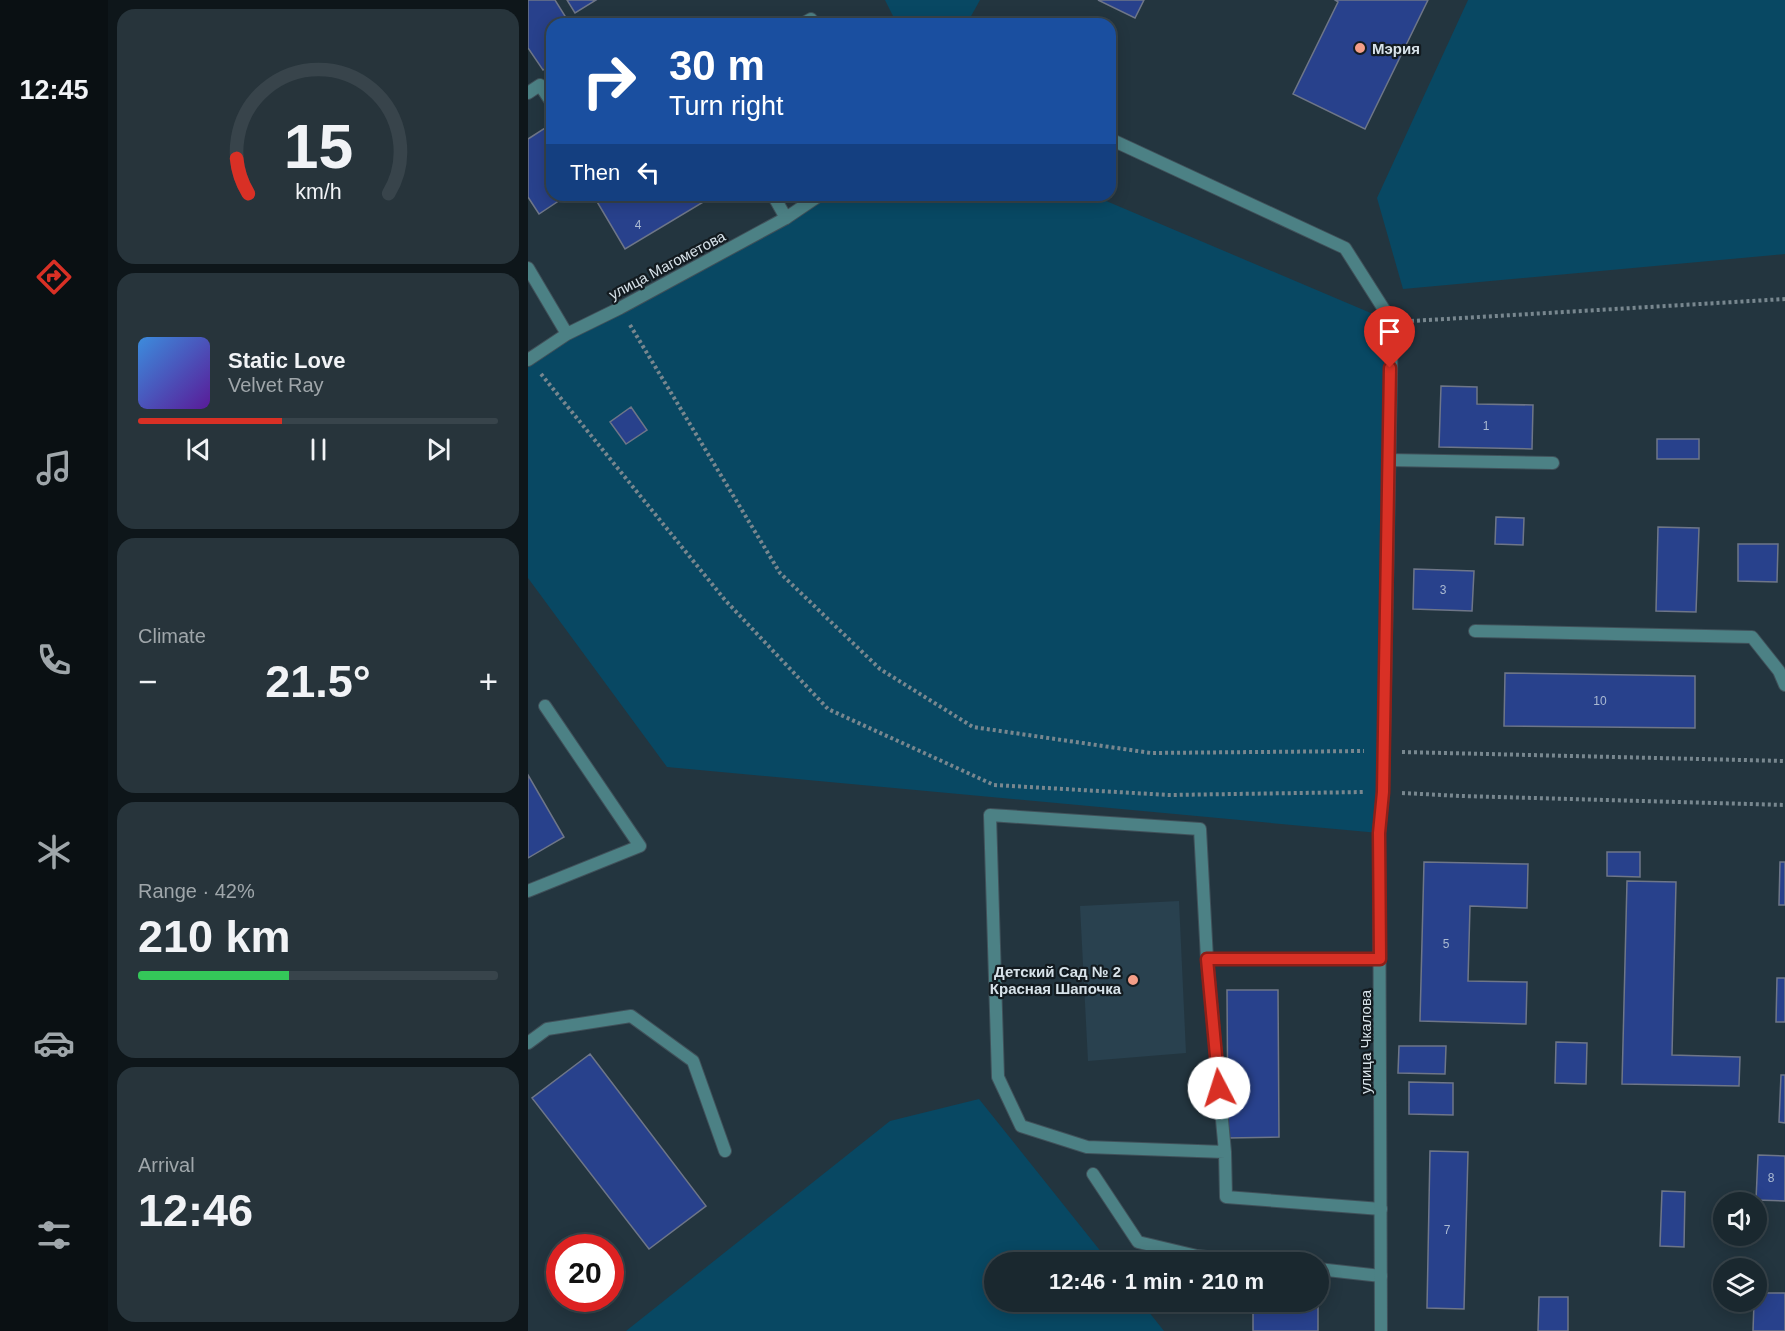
<!DOCTYPE html>
<meta charset="utf-8">
<style>
body{margin:0;font-family:Arial,sans-serif;background:#27343b;color:#f1f3f6;height:100vh;display:flex;flex-direction:column;font-size:22px;white-space:nowrap}
*{box-sizing:border-box;margin:0}
p{font-size:20px;color:#9fa6aa}
.icon{flex:none;width:33px;height:33px;fill:none;stroke:currentColor;stroke-width:2;stroke-linecap:round;stroke-linejoin:round}
.map{position:relative;flex:1;overflow:hidden}
.drawer{display:flex;flex-direction:column;gap:9px;padding:9px;background:#0e161a;width:420px}
.drawer>*{flex:none}
.guide{position:absolute;left:18px;top:18px;width:570px;height:183px;border-radius:18px;box-shadow:0 3px 15px #0003,0 0 0 2px #38444b;background:#1a4fa0;color:#fff;overflow:hidden}
.controls{position:absolute;left:1185px;top:1192px;display:grid;gap:12px}
.controls a{display:grid;place-items:center;width:54px;height:54px;border-radius:50%;background:#1a282f;box-shadow:0 3px 15px #0003,0 0 0 2px #38444b;font-size:30px}
.speed{position:absolute;left:18px;top:1234px;display:flex;gap:12px;font-size:30px;font-weight:700;text-align:center}
.speed>*{display:grid;place-content:center;width:78px;height:78px;border-radius:50%;background:#1a282f;box-shadow:0 3px 15px #0003,0 0 0 2px #38444b;line-height:1}
.speed .limit{border:9px solid #d22;background:#fff;color:#111}
.pin{position:absolute;display:grid;place-items:center;width:51px;height:51px;color:#fff;margin:-62px -26px;border-radius:50% 50% 50% 0;rotate:-45deg;box-shadow:0 0 6px #0007}
.pin .icon{rotate:45deg}
.me{position:absolute;width:66px;margin:-33px;rotate:355deg;stroke-linejoin:round;filter:drop-shadow(0 0 4px #0008)}
.turn{display:flex;align-items:center;gap:21px;height:126px;padding:0 24px;font-size:27px}
.turn .icon{width:78px;height:78px;stroke-width:2.5}
.turn b{display:block;font-size:42px;line-height:51px}
.then{display:flex;align-items:center;height:57px;padding:0 24px;background:#0003;gap:12px;font-size:22px}
.big{font-size:45px;font-weight:700;line-height:1.1}
.drawer .widget{flex:1;display:flex;flex-direction:column;justify-content:center;gap:9px;min-width:0;padding:0 21px;border-radius:18px;background:#27343b}
.drawer .dial{align-items:center;gap:0}
.dial svg{height:156px;overflow:visible;fill:none;stroke:#38444b;stroke-width:7;stroke-linecap:round;text-anchor:middle}
.dial text{fill:#f1f3f6;stroke:none}
.song{display:flex;align-items:center;gap:18px}
.cover{width:72px;height:72px;border-radius:9px;background:linear-gradient(135deg,hsl(210 70% 55%),hsl(270 70% 35%))}
.played{height:6px;border-radius:3px;background:linear-gradient(90deg,#d93025 40%,#38444b 40%)}
.keys{display:flex;justify-content:space-around;direction:ltr}
.heat{display:flex;justify-content:space-between;align-items:center;font-size:33px;direction:ltr}
.charge{height:9px;border-radius:4px;background:linear-gradient(90deg,#34c759 42%,#38444b 0)}
.trip{position:absolute;left:456px;top:1252px;width:345px;height:60px;border-radius:30px;background:#1a282f;box-shadow:0 3px 15px #0003,0 0 0 2px #38444b;font-weight:700;line-height:60px;text-align:center}
main{display:flex;flex:1;min-height:0}
.tab-bar{display:flex;flex-direction:column;width:108px;justify-content:space-around;align-items:center;background:#0a1013;color:#9fa6aa}
.tab-bar .icon{width:42px;height:42px}
.tab-bar .on{color:#d93025}
.tab-bar b{font-size:27px;color:#f1f3f6}
.map>svg:first-child{display:block}
</style>
<main>
<nav class="tab-bar">
<b>12:45</b>
<svg class="icon on" aria-label="directions" viewBox="0 0 24 24"><path d="M12 3l9 9-9 9-9-9zM9 14v-3h6M13 9l2 2-2 2"/></svg>
<svg class="icon" aria-label="music" viewBox="0 0 24 24"><path d="M9 18V5l10-2v13"/><circle cx="6" cy="18" r="3"/><circle cx="16" cy="16" r="3"/></svg>
<svg class="icon" aria-label="phone" viewBox="0 0 24 24"><path d="M5 4h4l2 5-3 2q2 4 5 5l2-3 5 2v4C11 20 4 13 5 4z"/></svg>
<svg class="icon" aria-label="climate" viewBox="0 0 24 24"><path d="M12 3v18M4 7l16 10M4 17L20 7"/></svg>
<svg class="icon" aria-label="car" viewBox="0 0 24 24"><path d="M5 17H2v-5l4-1 3-4h7l3 4 3 1v5h-3M9 17h6M6 11h13"/><circle cx="7" cy="17" r="2"/><circle cx="17" cy="17" r="2"/></svg>
<svg class="icon" aria-label="filters" viewBox="0 0 24 24"><path d="M4 7h16M4 17h16"/><circle cx="9" cy="7" r="2"/><circle cx="15" cy="17" r="2"/></svg>
</nav>
<section class="drawer">
<div class="widget dial"><svg viewBox="0 0 100 80">
<path d="M14 69A42 42 0 1 1 86 69"/>
<path d="M14 69A42 42 0 0 1 8 51" stroke="#d93025"/>
<text x="50" y="56" font-size="32" font-weight="700">15</text>
<text x="50" y="72" font-size="11">km/h</text>
</svg></div>
<div class="widget">
<div class="song"><i class="cover"></i><div><b>Static Love</b><p>Velvet Ray</p></div></div>
<div class="played"></div>
<div class="keys"><svg class="icon" aria-label="previous" viewBox="0 0 24 24"><path d="M18 5L8 12l10 7zM5 5v14"/></svg><svg class="icon" aria-label="pause" viewBox="0 0 24 24"><path d="M8 5v14M16 5v14"/></svg><svg class="icon" aria-label="next" viewBox="0 0 24 24"><path d="M6 5l10 7-10 7zM19 5v14"/></svg></div>
</div>
<div class="widget"><p>Climate</p>
<div class="heat"><a>−</a><b class="big">21.5°</b><a>+</a></div>
</div>
<div class="widget"><p>Range · 42%</p><b class="big">210 km</b><div class="charge"></div></div>
<div class="widget"><p>Arrival</p><b class="big">12:46</b></div>
</section>
<div class="map">
<svg width="1257" height="1331" viewBox="0 0 1257 1331">
<rect width="100%" height="100%" fill="#23353f"/>
<!-- built -->
<path fill="#29414f" d="M651 901 658 1053 560 1061 552 906Z"/>
<!-- green -->
<path fill="#084863" d="M357 0H452L442 18 435 24H369Z
M940 0H1257V254L875 289 849 198Z
M292 195H564L864 322 851 833 139 767 0 578V360Z
M451 1099 582 1263H466V1302H613L636 1331H98L362 1121Z"/>
<!-- building -->
<path fill="#28418c" stroke="#6e7688" stroke-width="1.5" d="M0 0H27L42 24H24V64L15 70 0 48Z
M39 0H68L47 13Z
M570 0H616L607 18Z
M807 0H900L837 129 765 94 810 2Z
M17 128 24 139V195H29L32 200 11 214 0 197V139Z
M77 195H187L97 249 68 200Z
M913 386 949 387V404L1005 405 1004 449 911 447Z
M103 407 119 430 98 444 82 422Z
M1129 439H1171V459H1129Z
M968 517 996 518 995 545 967 544Z
M1130 527 1171 528 1168 612 1128 611Z
M1210 544H1250L1249 582 1210 581Z
M886 569 946 571 944 611 885 609Z
M977 673 1167 676V728L976 726Z
M0 775 36 837 0 858Z
M1079 852H1112V877L1079 876Z
M896 862 1000 864 999 908 942 906 940 981 999 982 998 1024 892 1021Z
M1252 862H1257V905H1251Z
M1099 881 1148 882 1144 1055 1212 1057 1211 1086 1094 1084Z
M1249 978H1257V1022H1248Z
M699 990H750L751 1137 700 1138Z
M1028 1042 1059 1043 1058 1084 1027 1083Z
M871 1046H918L917 1074 870 1073Z
M62 1054 178 1206 121 1249 4 1098Z
M1253 1075H1257V1123L1251 1122Z
M881 1082 925 1083V1115L881 1114Z
M902 1151 940 1152 936 1309 899 1308Z
M1230 1155 1257 1156V1201L1228 1200Z
M1134 1191 1157 1192 1156 1247 1132 1246Z
M1228 1293H1257V1331H1225L1226 1302H1228Z
M1011 1297H1040V1331H1010Z
M725 1302H790V1331H725Z"/>
<g fill="none" stroke-linecap="round" stroke-linejoin="round">
<!-- lane casing -->
<g stroke="#40515a" stroke-width="14">
<path id="lane" d="M274 24 283 19
M0 93 12 85 24 103
M245 195 258 218
M861 460 1025 463
M947 631 1224 637 1251 671 1257 685
M0 891 112 846 17 706
M679 959 697 1152
M852 959H679L672 829 462 815 470 1077 493 1126 559 1147 697 1152 698 1197 853 1209
M0 1043 19 1029 103 1016 165 1061 197 1151
M565 1174 610 1242 669 1256 735 1263
M790 1269 853 1276"/>
</g>
<!-- street casing -->
<g stroke="#40515a" stroke-width="14">
<path id="street" d="M582 139 817 248 864 322 855 792 851 833 853 1331
M0 268 39 334
M0 360 39 334 92 308 258 218 292 195"/>
</g>
<!-- path -->
<path stroke="#78878f" stroke-width="4" stroke-dasharray="3 3" stroke-linecap="butt" d="M883 321 1257 299
M102 325 252 573 352 669 445 727 623 753 836 751
M13 374 197 600 300 709 466 785 641 795 836 792
M874 752 1257 761
M874 793 933 796 1257 805"/>
<!-- lane -->
<use href="#lane" stroke="#4c8185" stroke-width="12"/>
<!-- street -->
<use href="#street" stroke="#4c8185" stroke-width="12"/>
</g>
<g fill="none" stroke-linecap="round" stroke-linejoin="round">
<!-- route casing -->
<g stroke="#8d1f18" stroke-width="15">
<path id="route" d="M691 1088 679 959H852L851 833 855 792 862 368"/>
</g>
<!-- route -->
<use href="#route" stroke="#d93025" stroke-width="10"/>
</g>
<!-- markers -->
<g fill="#f49e88" stroke="#131b20" stroke-width="2">
<circle cx="832" cy="48" r="6"/>
<circle cx="605" cy="980" r="6"/>
</g>
<g text-anchor="middle" dominant-baseline="central" stroke-width="4.5" stroke-linejoin="round" paint-order="stroke">
<!-- number labels -->
<g font-size="12" fill="#abbad2">
<text x="110" y="225">4</text>
<text x="958" y="426">1</text>
<text x="915" y="590">3</text>
<text x="1072" y="701">10</text>
<text x="918" y="944">5</text>
<text x="1243" y="1178">8</text>
<text x="919" y="1230">7</text>
</g>
<!-- poi labels -->
<g font-size="15" font-weight="bold" fill="#d7e2e9" stroke="#131b20" text-anchor="start">
<text x="844" y="48">Мэрия</text>
<text x="593" y="971" text-anchor="end">Детский Сад № 2<tspan x="593" dy="17">Красная Шапочка</tspan></text>
</g>
<!-- street labels -->
<g font-size="15" fill="#d7e2e9" stroke="#131b20">
<text transform="translate(139 265) rotate(-28)">улица Магометова</text>
<text transform="translate(837 1042) rotate(-90)">улица Чкалова</text>
</g>
</g>
</svg>
<div class="controls">
<a><svg class="icon" aria-label="sound" viewBox="0 0 24 24"><path d="M4 9h4l5-4v14l-5-4H4zM17 9q2 3 0 6"/></svg></a>
<a><svg class="icon" aria-label="layers" viewBox="0 0 24 24"><path d="M12 4l9 5-9 5-9-5zM3 14l9 5 9-5"/></svg></a>
</div>
<div class="speed"><div class="limit">20</div></div>
<div class="pin" style="left:862px;top:368px;background:#d93025"><svg class="icon" aria-label="arrive" viewBox="0 0 24 24"><path d="M6 21V4h12l-3 4 3 4H6"/></svg></div>
<svg class="me" style="left:691px;top:1088px" viewBox="-20 -20 40 40"><circle r="19" fill="#fff"/><path d="M0-13L10 11 0 6-10 11z" fill="#d93025"/></svg>
<div class="trip">12:46 · 1 min · 210 m</div>
<div class="guide">
<div class="turn"><svg class="icon" aria-label="right" viewBox="0 0 24 24"><path d="M7 20v-9h11M14 6l5 5-5 5"/></svg><div><b>30 m</b>Turn right</div></div>
<div class="then">Then<svg class="icon" aria-label="left" viewBox="0 0 24 24"><path d="M17 20v-9H6M10 6l-5 5 5 5"/></svg></div>
</div>
</div>
</main>
